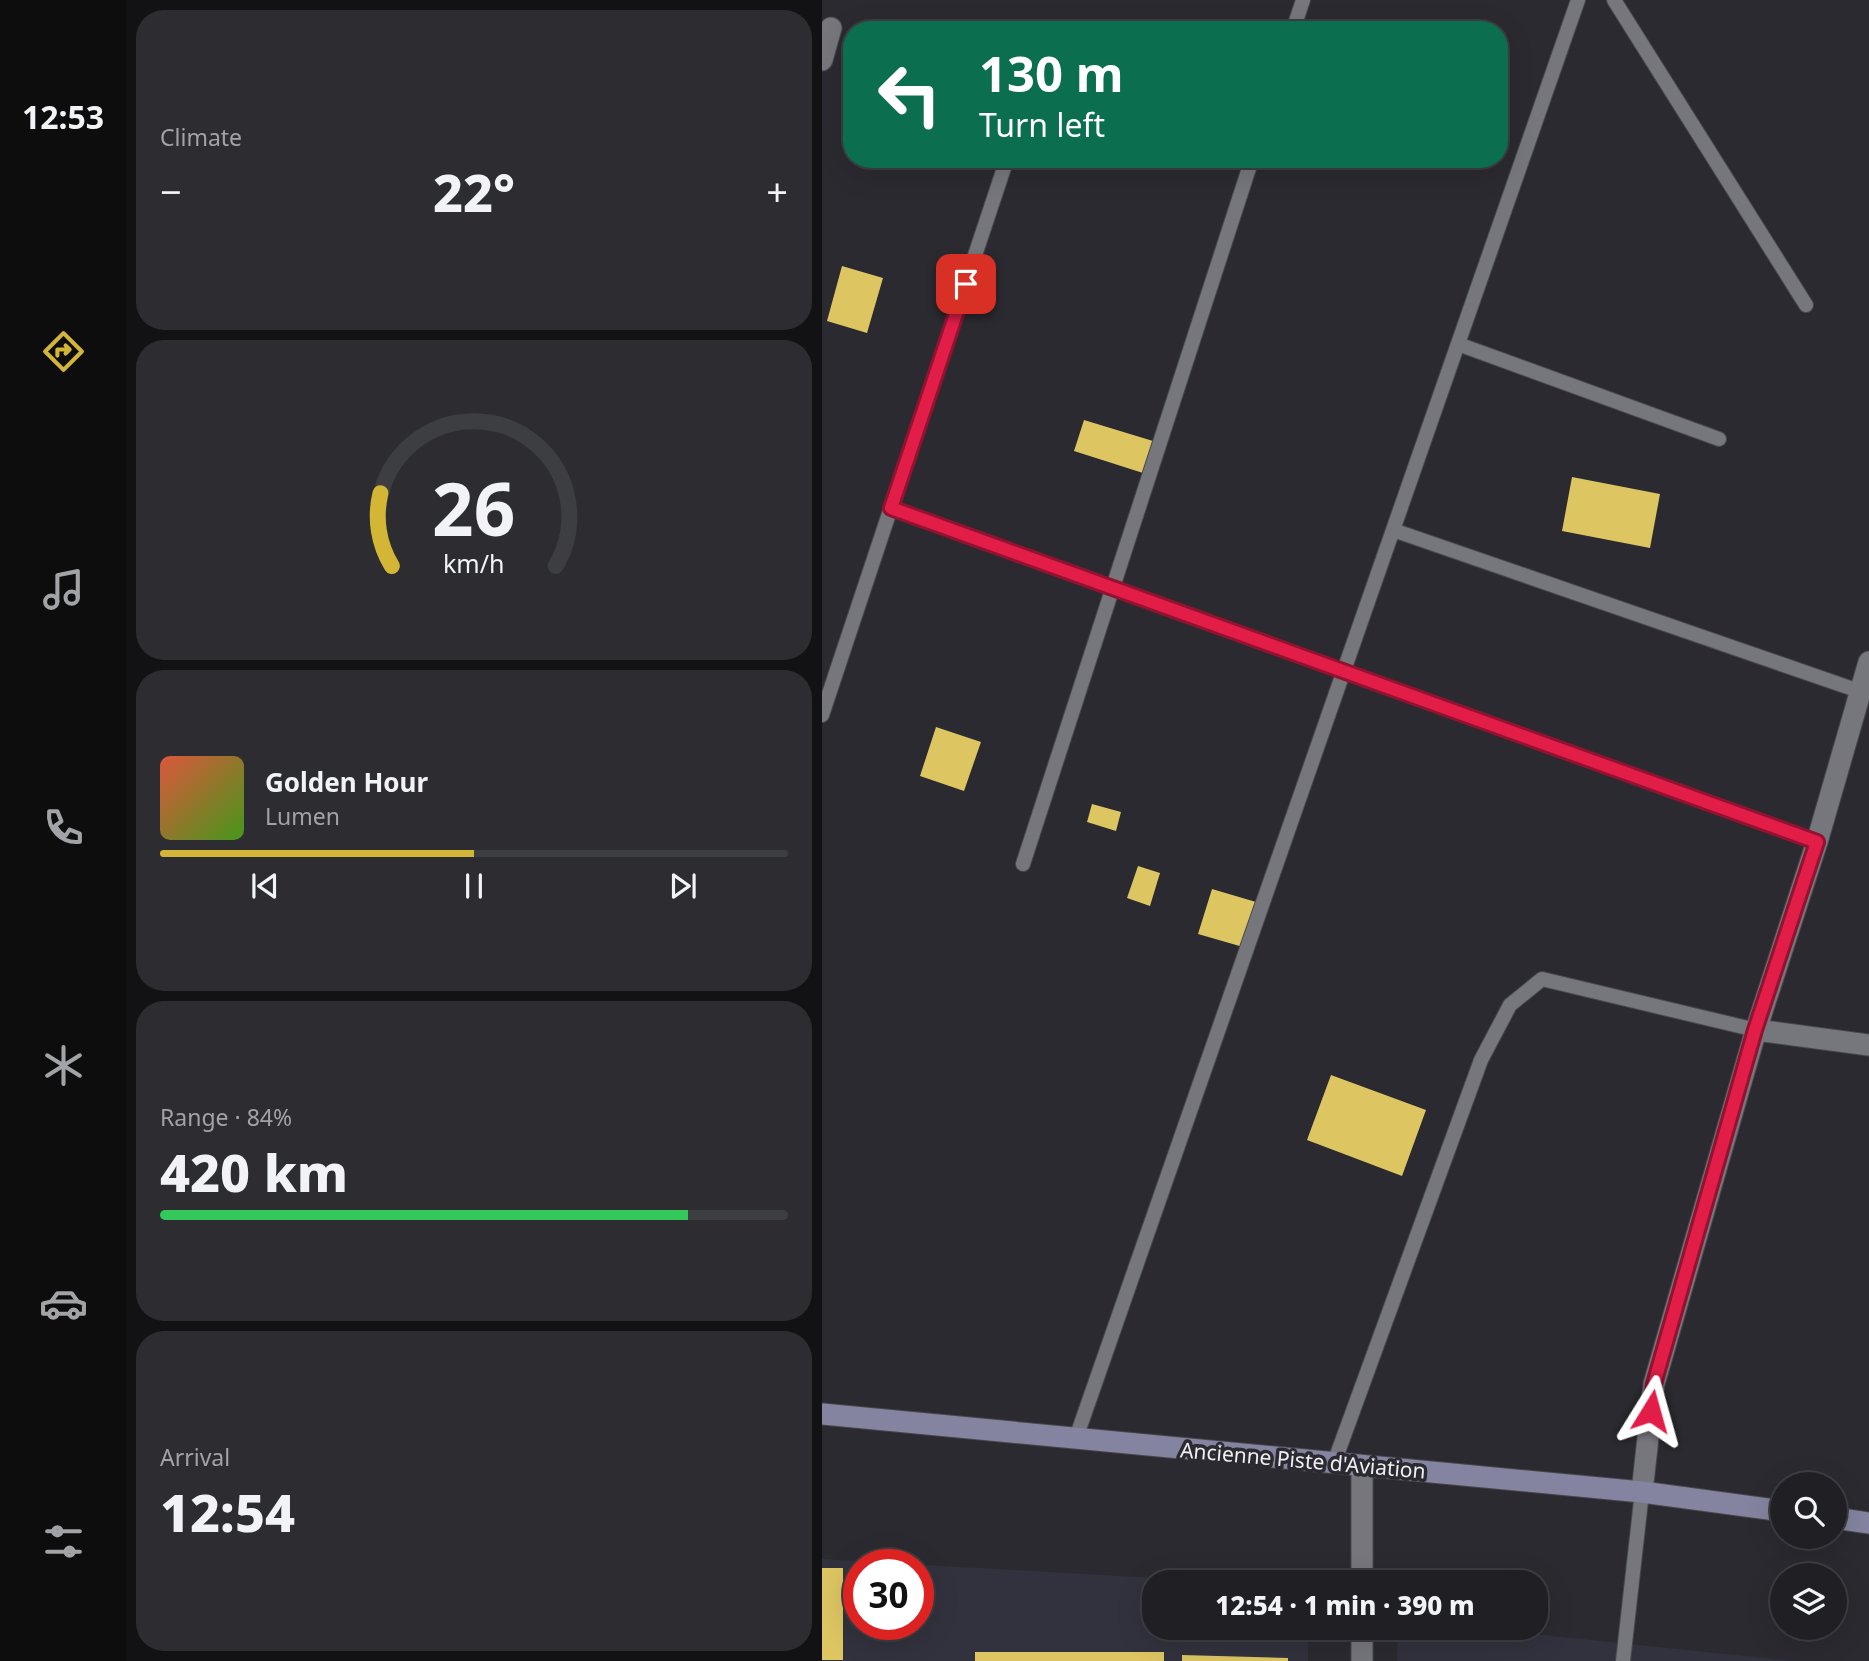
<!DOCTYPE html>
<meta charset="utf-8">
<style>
body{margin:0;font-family:"Noto Sans",sans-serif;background:#2d2d31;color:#f1f3f6;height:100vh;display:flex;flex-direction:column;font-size:26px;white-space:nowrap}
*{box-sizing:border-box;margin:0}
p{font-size:23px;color:#a2a3a6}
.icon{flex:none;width:38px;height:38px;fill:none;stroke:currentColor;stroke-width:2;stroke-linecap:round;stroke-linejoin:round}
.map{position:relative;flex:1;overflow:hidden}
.sheet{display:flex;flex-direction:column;gap:10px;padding:10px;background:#121214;width:696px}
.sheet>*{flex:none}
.banner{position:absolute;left:21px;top:21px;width:665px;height:147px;border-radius:28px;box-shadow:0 7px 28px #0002,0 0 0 2px #3d3e41;background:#0b6e4f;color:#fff;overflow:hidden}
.fabs{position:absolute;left:948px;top:1472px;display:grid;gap:14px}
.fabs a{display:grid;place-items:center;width:77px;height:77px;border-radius:50%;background:#202024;box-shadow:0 7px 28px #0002,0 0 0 2px #3d3e41;font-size:35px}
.speed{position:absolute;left:21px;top:1549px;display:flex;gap:14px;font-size:35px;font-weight:700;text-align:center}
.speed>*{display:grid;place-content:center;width:91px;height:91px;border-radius:50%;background:#202024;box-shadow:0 7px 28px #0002,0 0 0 2px #3d3e41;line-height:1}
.speed .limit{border:10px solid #d22;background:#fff;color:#111}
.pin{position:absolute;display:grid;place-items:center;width:60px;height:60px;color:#fff;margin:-30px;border-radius:14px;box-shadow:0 4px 10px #0006}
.me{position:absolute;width:77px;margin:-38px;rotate:8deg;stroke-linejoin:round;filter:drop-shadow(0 0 5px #0008)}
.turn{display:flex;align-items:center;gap:24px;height:147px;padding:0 21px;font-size:32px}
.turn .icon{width:91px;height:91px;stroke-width:2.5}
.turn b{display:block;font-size:49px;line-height:60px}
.big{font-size:52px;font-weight:800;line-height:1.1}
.sheet .tile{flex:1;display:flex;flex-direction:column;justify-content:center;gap:10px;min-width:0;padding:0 24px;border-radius:28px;background:#2d2d31}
.sheet .dial{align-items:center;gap:0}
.dial svg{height:182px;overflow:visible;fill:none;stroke:#3d3e41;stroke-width:7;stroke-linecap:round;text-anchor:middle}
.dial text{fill:#f1f3f6;stroke:none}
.song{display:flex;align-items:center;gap:21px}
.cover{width:84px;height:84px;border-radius:10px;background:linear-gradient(135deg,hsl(10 70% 55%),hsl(100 70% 35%))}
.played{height:7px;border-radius:4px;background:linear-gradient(90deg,#d3b635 50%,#3d3e41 50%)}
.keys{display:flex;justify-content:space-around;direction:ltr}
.heat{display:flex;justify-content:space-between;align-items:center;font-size:38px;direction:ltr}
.charge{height:10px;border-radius:5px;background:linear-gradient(90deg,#34c759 84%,#3d3e41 0)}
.trip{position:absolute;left:320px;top:1570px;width:406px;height:70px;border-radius:28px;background:#202024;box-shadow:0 7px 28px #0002,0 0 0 2px #3d3e41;font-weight:800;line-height:70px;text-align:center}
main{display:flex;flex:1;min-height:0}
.tabs{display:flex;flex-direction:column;width:126px;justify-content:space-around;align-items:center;background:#0d0d0e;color:#a2a3a6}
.tabs .icon{width:49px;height:49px}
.tabs .on{color:#d3b635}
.tabs b{font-size:32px;color:#f1f3f6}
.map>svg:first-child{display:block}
</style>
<main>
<nav class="tabs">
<b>12:53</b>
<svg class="icon on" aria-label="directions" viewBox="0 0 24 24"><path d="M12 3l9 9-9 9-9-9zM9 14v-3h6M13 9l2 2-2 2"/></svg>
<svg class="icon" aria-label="music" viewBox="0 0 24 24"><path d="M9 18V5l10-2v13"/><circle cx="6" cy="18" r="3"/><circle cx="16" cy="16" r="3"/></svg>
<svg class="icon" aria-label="phone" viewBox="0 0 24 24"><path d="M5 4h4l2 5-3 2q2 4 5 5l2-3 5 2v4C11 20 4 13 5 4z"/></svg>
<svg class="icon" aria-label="climate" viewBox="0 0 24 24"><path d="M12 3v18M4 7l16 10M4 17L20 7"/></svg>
<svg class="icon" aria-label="car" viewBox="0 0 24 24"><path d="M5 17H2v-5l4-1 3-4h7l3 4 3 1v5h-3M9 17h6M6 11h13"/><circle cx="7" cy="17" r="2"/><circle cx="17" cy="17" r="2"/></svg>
<svg class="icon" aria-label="filters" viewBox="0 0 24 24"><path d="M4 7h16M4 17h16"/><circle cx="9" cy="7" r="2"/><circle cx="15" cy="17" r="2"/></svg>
</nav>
<section class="sheet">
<div class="tile"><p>Climate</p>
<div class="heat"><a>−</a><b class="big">22°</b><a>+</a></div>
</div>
<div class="tile dial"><svg viewBox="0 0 100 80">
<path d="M14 69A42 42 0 1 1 86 69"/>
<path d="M14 69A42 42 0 0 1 9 37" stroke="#d3b635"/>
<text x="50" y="56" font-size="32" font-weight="700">26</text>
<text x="50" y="72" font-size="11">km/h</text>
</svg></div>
<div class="tile">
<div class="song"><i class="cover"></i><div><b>Golden Hour</b><p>Lumen</p></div></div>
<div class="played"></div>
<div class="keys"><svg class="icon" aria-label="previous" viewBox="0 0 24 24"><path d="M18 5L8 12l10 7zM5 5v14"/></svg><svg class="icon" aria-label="pause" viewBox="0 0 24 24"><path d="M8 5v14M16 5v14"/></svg><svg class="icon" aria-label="next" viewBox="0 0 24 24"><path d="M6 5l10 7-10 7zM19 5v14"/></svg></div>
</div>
<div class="tile"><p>Range · 84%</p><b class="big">420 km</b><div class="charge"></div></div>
<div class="tile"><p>Arrival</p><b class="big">12:54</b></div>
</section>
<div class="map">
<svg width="1047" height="1661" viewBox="0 0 1047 1661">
<rect width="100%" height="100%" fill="#2a2a30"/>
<!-- built -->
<path fill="#32323e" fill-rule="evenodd" d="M0 1559 402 1582H332V1628H486V1661H0ZM37 1564H96V1624H37Z
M576 1628H654L970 1661H575Z"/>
<!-- building -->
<path fill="#ddc562" d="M20 266 61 278 45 333 5 321Z
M262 420 331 441 321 473 252 451Z
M750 477 838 494 828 548 740 531Z
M114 727 159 742 142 791 98 776Z
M270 804 299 812 294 831 265 822Z
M316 866 338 873 328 906 305 898Z
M390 889 434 902 421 947 376 934Z
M509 1075 604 1110 580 1176 485 1140Z
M0 1568H21V1660H0Z
M153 1652H342V1661H153Z
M360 1655 466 1658V1661H360Z"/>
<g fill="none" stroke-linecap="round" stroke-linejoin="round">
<!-- lane casing -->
<g stroke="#48484d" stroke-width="16">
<path id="lane" d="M792 0 984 305
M471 30 481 0
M636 344 897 439
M69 508 995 842
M571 530 1037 691
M0 715 185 159
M201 864 430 159
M254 1438 756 0
M512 1463 659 1060 688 1005 720 979 934 1030
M801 1661 820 1492"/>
</g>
<!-- street casing -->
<g stroke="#48484d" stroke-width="23">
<path id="street" d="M0 60 9 28
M934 1030 1047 1045
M540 1466V1582
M820 1492 832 1384 934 1030 995 842 1047 662
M540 1628V1661"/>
</g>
<!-- secondary casing -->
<g stroke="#48484d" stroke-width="23">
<path id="secondary" d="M0 1414 820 1492 961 1511
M1013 1518 1047 1523"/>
</g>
<!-- lane -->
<use href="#lane" stroke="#76767d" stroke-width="14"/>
<!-- street -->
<use href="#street" stroke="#76767d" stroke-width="21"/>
<!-- secondary -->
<use href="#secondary" stroke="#8484a0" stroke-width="21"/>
</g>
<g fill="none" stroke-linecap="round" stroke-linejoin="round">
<!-- route casing -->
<g stroke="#92132f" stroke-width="18">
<path id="route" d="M144 284 69 508 995 842 933 1030 832 1384 829 1411"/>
</g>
<!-- route -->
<use href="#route" stroke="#e11d48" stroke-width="12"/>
</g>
<g text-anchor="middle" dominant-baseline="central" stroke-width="7" stroke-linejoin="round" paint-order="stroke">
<!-- street labels -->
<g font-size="21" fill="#efeff3" stroke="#2a2a30">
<text transform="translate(481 1460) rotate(5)">Ancienne Piste d'Aviation</text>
</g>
</g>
</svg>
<div class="fabs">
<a><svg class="icon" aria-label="search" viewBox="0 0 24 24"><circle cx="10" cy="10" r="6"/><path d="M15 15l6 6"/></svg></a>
<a><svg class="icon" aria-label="layers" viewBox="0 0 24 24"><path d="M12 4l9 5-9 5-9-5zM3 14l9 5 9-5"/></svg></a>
</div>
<div class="speed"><div class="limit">30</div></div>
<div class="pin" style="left:144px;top:284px;background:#d93025"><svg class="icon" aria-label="arrive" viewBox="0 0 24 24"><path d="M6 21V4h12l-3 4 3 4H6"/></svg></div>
<svg class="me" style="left:829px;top:1411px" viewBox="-20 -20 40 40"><path d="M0-17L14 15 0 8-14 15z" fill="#e11d48" stroke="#fff" stroke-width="4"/></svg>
<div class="trip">12:54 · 1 min · 390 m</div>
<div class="banner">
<div class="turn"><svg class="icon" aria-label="left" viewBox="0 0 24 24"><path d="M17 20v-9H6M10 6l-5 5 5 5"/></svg><div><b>130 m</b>Turn left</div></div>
</div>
</div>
</main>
